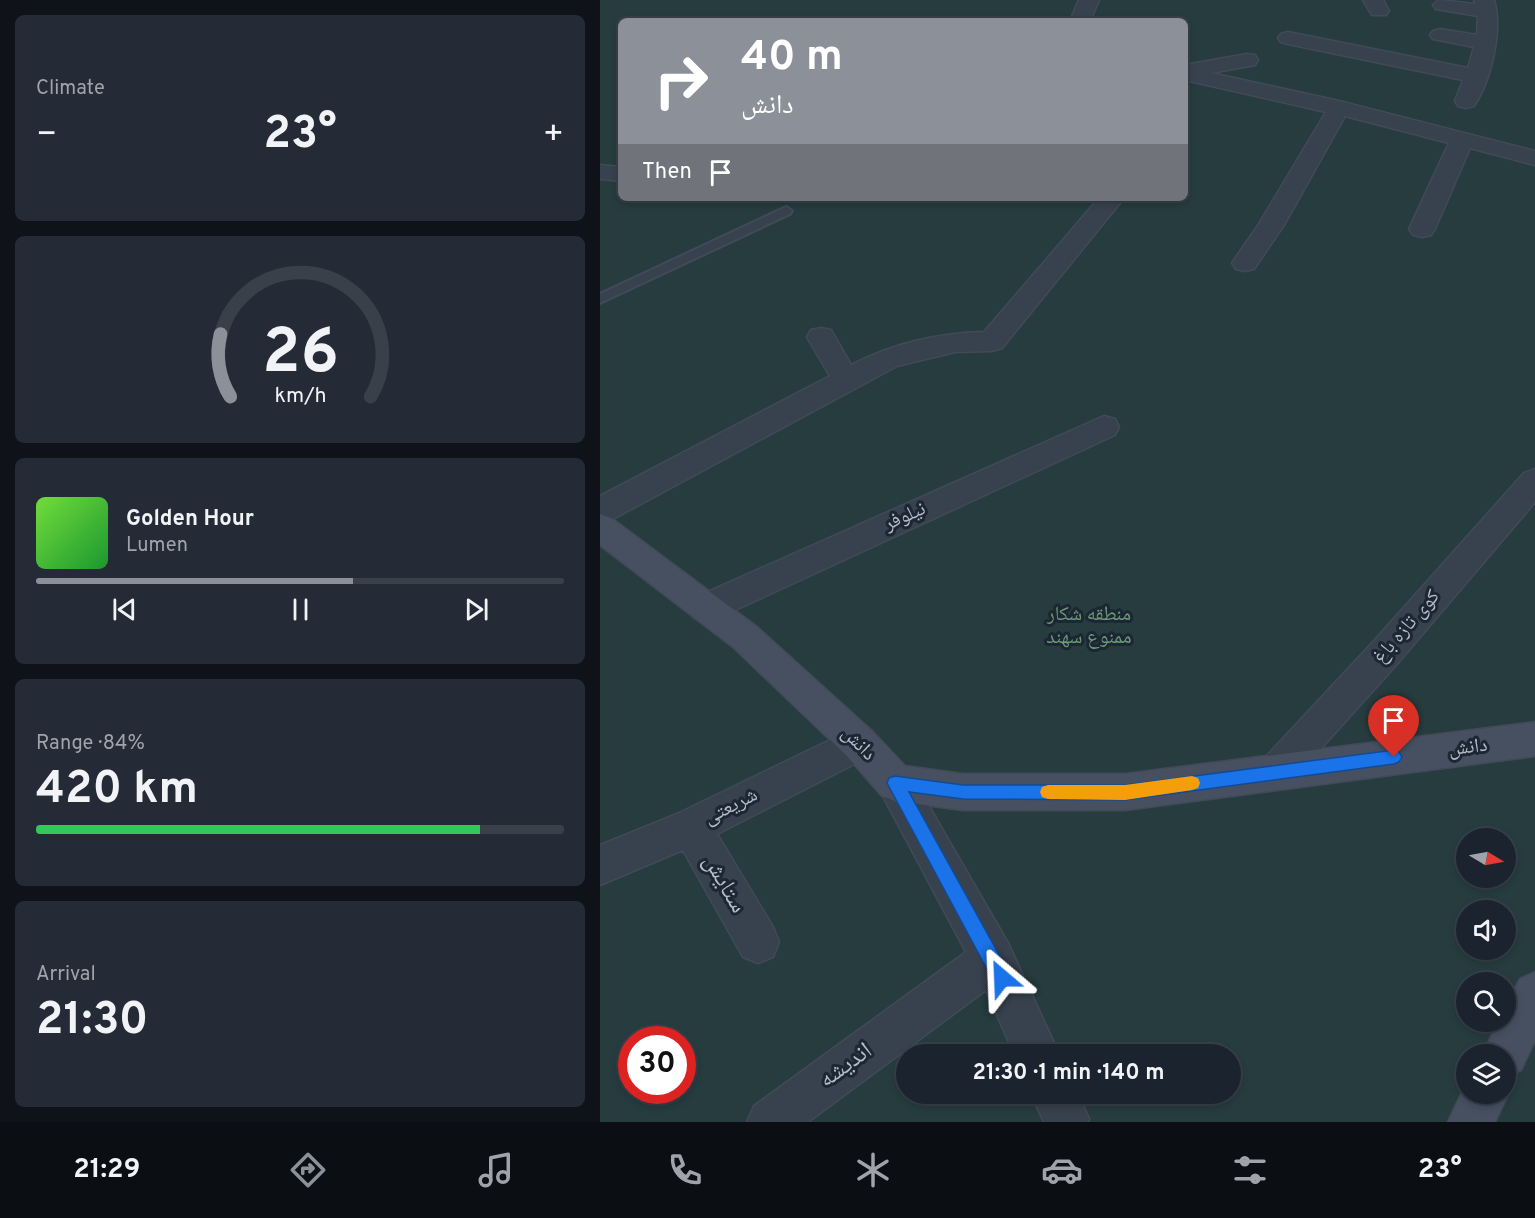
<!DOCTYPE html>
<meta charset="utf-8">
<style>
body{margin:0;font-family:Overpass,"Noto Naskh Arabic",sans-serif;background:#242b36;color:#f1f3f6;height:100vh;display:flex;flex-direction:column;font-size:22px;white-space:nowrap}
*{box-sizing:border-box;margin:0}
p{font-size:20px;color:#a0a4aa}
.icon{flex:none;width:33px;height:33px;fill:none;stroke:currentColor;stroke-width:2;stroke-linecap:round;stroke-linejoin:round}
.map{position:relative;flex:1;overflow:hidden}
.details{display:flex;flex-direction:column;gap:15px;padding:15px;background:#0f1319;width:600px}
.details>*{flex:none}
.hud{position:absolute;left:18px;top:18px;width:570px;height:183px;border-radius:9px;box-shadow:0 3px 9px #0003,0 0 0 2px #39404a;background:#8c9099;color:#fff;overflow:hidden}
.needle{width:39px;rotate:100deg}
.controls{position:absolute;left:856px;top:828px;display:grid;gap:12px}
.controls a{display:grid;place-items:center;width:60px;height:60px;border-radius:50%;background:#1b232e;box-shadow:0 3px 9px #0003,0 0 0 2px #39404a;font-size:30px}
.speed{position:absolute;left:18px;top:1026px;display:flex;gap:12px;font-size:30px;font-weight:700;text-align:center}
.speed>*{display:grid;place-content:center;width:78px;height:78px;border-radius:50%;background:#1b232e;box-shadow:0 3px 9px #0003,0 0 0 2px #39404a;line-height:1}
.speed .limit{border:9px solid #d22;background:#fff;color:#111}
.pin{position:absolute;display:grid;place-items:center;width:51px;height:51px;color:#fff;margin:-62px -26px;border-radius:50% 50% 50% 0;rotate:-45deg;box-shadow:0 0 6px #0007}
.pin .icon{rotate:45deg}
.me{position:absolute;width:66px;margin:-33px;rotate:334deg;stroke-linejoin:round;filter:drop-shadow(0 0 4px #0008)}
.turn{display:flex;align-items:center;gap:21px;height:126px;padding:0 24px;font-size:27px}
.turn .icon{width:78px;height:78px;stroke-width:2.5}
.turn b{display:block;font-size:42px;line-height:51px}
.then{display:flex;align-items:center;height:57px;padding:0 24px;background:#0003;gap:12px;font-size:22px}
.big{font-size:45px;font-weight:700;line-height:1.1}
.details .card{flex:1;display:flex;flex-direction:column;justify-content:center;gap:9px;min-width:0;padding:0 21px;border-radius:9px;background:#242b36}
.details .dial{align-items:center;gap:0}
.dial svg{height:156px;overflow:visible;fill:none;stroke:#39404a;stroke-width:7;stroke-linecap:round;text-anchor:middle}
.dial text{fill:#f1f3f6;stroke:none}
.song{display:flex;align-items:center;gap:18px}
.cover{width:72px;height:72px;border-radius:9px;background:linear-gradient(135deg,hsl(100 70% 55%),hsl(130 70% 35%))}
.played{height:6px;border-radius:3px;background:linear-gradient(90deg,#8c9099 60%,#39404a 60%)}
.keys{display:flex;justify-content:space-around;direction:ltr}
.heat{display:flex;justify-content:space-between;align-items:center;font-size:33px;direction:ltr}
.charge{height:9px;border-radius:4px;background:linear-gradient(90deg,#34c759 84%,#39404a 0)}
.trip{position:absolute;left:296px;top:1044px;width:345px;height:60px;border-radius:30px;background:#1b232e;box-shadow:0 3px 9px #0003,0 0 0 2px #39404a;font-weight:700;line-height:60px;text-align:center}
.menu{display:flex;height:96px;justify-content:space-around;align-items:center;background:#0b0e12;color:#a0a4aa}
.menu .icon{width:42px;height:42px}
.menu .on{color:#8c9099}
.menu b{font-size:27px;color:#f1f3f6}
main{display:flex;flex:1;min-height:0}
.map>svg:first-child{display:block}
</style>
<main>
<section class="details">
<div class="card"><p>Climate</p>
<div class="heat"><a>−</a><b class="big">23°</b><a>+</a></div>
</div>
<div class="card dial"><svg viewBox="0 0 100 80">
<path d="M14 69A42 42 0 1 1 86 69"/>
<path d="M14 69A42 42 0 0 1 9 37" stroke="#8c9099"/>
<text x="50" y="56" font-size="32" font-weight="700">26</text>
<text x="50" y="72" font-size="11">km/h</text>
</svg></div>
<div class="card">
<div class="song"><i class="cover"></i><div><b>Golden Hour</b><p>Lumen</p></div></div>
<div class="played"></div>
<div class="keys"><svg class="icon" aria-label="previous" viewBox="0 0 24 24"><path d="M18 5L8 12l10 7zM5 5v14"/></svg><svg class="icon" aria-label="pause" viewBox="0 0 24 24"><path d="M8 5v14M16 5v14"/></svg><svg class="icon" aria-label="next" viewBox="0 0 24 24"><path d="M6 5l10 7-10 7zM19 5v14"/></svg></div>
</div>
<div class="card"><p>Range · 84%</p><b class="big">420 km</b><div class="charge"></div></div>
<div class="card"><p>Arrival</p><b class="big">21:30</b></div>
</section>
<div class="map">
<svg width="935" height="1122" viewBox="0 0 935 1122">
<rect width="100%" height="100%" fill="#242f3e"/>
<!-- green -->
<path fill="#263c3f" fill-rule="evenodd" d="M0 0H935V1122H0ZM21 21H585V198H21ZM867 838H906V878H867ZM867 910H906V950H867ZM867 982H906V1022H867ZM32 1040H82V1090H32ZM306 1054H630V1094H306ZM867 1054H906V1094H867Z"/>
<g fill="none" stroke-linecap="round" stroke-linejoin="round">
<!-- lane casing -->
<g stroke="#414a57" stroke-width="4">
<path id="lane" d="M186 207 192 211 190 214 0 303V294Z"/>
</g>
<!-- street casing -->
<g stroke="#414a57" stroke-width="3">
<path id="street" d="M479 0H499L490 21H470Z
M763 0H783L789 11 786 15H772Z
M839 0 875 4 874 0H894C903 29 891 81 874 106L866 108 858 106 855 101 863 80 688 44 681 42 678 38 681 34 688 32 868 68 874 47 833 39 830 35 833 31 840 29 877 35 878 16 836 9 833 5Z
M647 54 655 55 658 60 655 65 611 73 739 101 935 151V165L870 148 835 229 831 235 822 237 813 235 809 229 849 143 745 116 684 225 654 269 645 271 636 269 632 263 659 224 726 112 585 80V65Z
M0 165 21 167V181L0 179Z
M499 198H524L402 348 392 351 355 352 297 366 11 520 0 523V496L230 376 207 337 211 330 221 328 231 330 251 365C292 344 338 333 384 332Z
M504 416 515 419 519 427 515 435 118 618 106 622 94 618 89 608 94 598Z
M935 469V502L797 664 689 784 676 790 663 784 657 772 663 760 773 642 924 473Z
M259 726 272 731 278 743 272 755 117 834 173 927 179 942 173 957 158 963 143 957 83 850 0 885V845L77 814Z
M295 765 308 770 408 943 459 1054H414L386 990 208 1122H147L154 1106 366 952 276 783 282 770Z
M431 1094H478L489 1119 488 1122H444Z"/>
</g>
<!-- secondary casing -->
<g stroke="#414a57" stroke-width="3">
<path id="secondary" d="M0 514 11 518 157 627 272 731 305 766 363 774H525L935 722V756L525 810H363L295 801 282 796 246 755 133 647 0 545Z
M935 972V1040L921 1070 906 1076V1054H883L898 1022H906V1006L920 979Z
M867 1082V1094H906V1090L908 1094 895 1122H848Z"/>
</g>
<!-- lane -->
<use href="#lane" fill="#38414e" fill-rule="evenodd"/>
<!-- street -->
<use href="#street" fill="#38414e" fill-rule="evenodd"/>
<!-- secondary -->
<use href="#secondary" fill="#465061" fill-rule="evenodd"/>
</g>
<!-- route -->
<path fill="#1a73e8" stroke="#114b97" stroke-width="1.5" d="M794 750 799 752 802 757 799 762 794 764 525 800 363 799 309 792 408 971 411 978 408 984 402 987 395 984 287 783 289 778 295 776 363 785H525Z"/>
<!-- slow -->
<path fill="#f59e0b" d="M592 776 598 778 600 783 598 788 592 790 525 800 448 799 442 797 440 792 442 787 448 785H525Z"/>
<g text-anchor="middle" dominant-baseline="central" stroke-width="6" stroke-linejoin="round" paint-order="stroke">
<!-- street labels -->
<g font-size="20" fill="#b4bcc9" stroke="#1d2633">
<text transform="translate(305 517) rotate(-24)">نیلوفر</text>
<text transform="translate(807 627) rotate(-49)">کوی تازه باغ</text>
<text transform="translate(258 744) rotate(45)">دانش</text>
<text transform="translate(868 748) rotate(-7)">دانش</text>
<text transform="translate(131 807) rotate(-27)">شریعتی</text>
</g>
<!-- park labels -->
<g font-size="20" fill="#6b9a76" stroke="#1d2633">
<text x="489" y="615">منطقه شکار<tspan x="489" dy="23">ممنوع سهند</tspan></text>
</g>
<!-- near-street labels -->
<g font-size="24" fill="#b4bcc9" stroke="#1d2633">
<text transform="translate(124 884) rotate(60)">ستایش</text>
<text transform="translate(246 1066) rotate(-36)">اندیشه</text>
</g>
</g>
</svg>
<div class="controls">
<a><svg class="needle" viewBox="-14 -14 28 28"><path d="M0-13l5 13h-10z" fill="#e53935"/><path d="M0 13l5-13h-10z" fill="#a0a4aa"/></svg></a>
<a><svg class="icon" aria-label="sound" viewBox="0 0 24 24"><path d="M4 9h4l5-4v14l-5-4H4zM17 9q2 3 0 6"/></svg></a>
<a><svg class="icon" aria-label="search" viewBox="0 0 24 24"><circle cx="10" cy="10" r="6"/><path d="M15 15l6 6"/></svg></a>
<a><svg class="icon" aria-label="layers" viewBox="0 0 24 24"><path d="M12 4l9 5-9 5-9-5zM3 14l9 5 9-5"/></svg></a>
</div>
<div class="speed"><div class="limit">30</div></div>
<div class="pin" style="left:794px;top:757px;background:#d93025"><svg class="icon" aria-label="arrive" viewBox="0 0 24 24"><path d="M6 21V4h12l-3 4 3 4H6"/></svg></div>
<svg class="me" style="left:402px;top:978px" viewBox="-20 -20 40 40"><path d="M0-17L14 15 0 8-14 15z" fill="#1a73e8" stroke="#fff" stroke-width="4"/></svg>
<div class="trip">21:30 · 1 min · 140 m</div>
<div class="hud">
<div class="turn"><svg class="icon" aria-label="right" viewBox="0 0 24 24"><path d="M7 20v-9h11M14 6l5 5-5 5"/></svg><div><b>40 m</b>دانش</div></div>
<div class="then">Then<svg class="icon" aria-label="arrive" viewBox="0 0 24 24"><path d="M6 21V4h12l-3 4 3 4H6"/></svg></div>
</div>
</div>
</main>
<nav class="menu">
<b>21:29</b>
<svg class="icon on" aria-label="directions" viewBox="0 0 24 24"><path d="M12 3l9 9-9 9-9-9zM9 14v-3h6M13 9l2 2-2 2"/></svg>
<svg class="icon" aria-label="music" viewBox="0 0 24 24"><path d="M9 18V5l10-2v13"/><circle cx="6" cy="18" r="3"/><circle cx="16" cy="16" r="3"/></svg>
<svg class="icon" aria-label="phone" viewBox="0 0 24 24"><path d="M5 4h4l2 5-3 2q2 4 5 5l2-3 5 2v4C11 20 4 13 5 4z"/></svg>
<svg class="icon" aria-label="climate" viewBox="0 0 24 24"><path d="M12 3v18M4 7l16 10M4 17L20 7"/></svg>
<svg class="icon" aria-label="car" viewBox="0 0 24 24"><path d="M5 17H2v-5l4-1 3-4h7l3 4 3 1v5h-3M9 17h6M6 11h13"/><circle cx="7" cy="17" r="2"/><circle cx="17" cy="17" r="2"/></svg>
<svg class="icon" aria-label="filters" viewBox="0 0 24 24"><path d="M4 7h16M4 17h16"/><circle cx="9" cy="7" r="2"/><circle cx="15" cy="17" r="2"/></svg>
<b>23°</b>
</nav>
